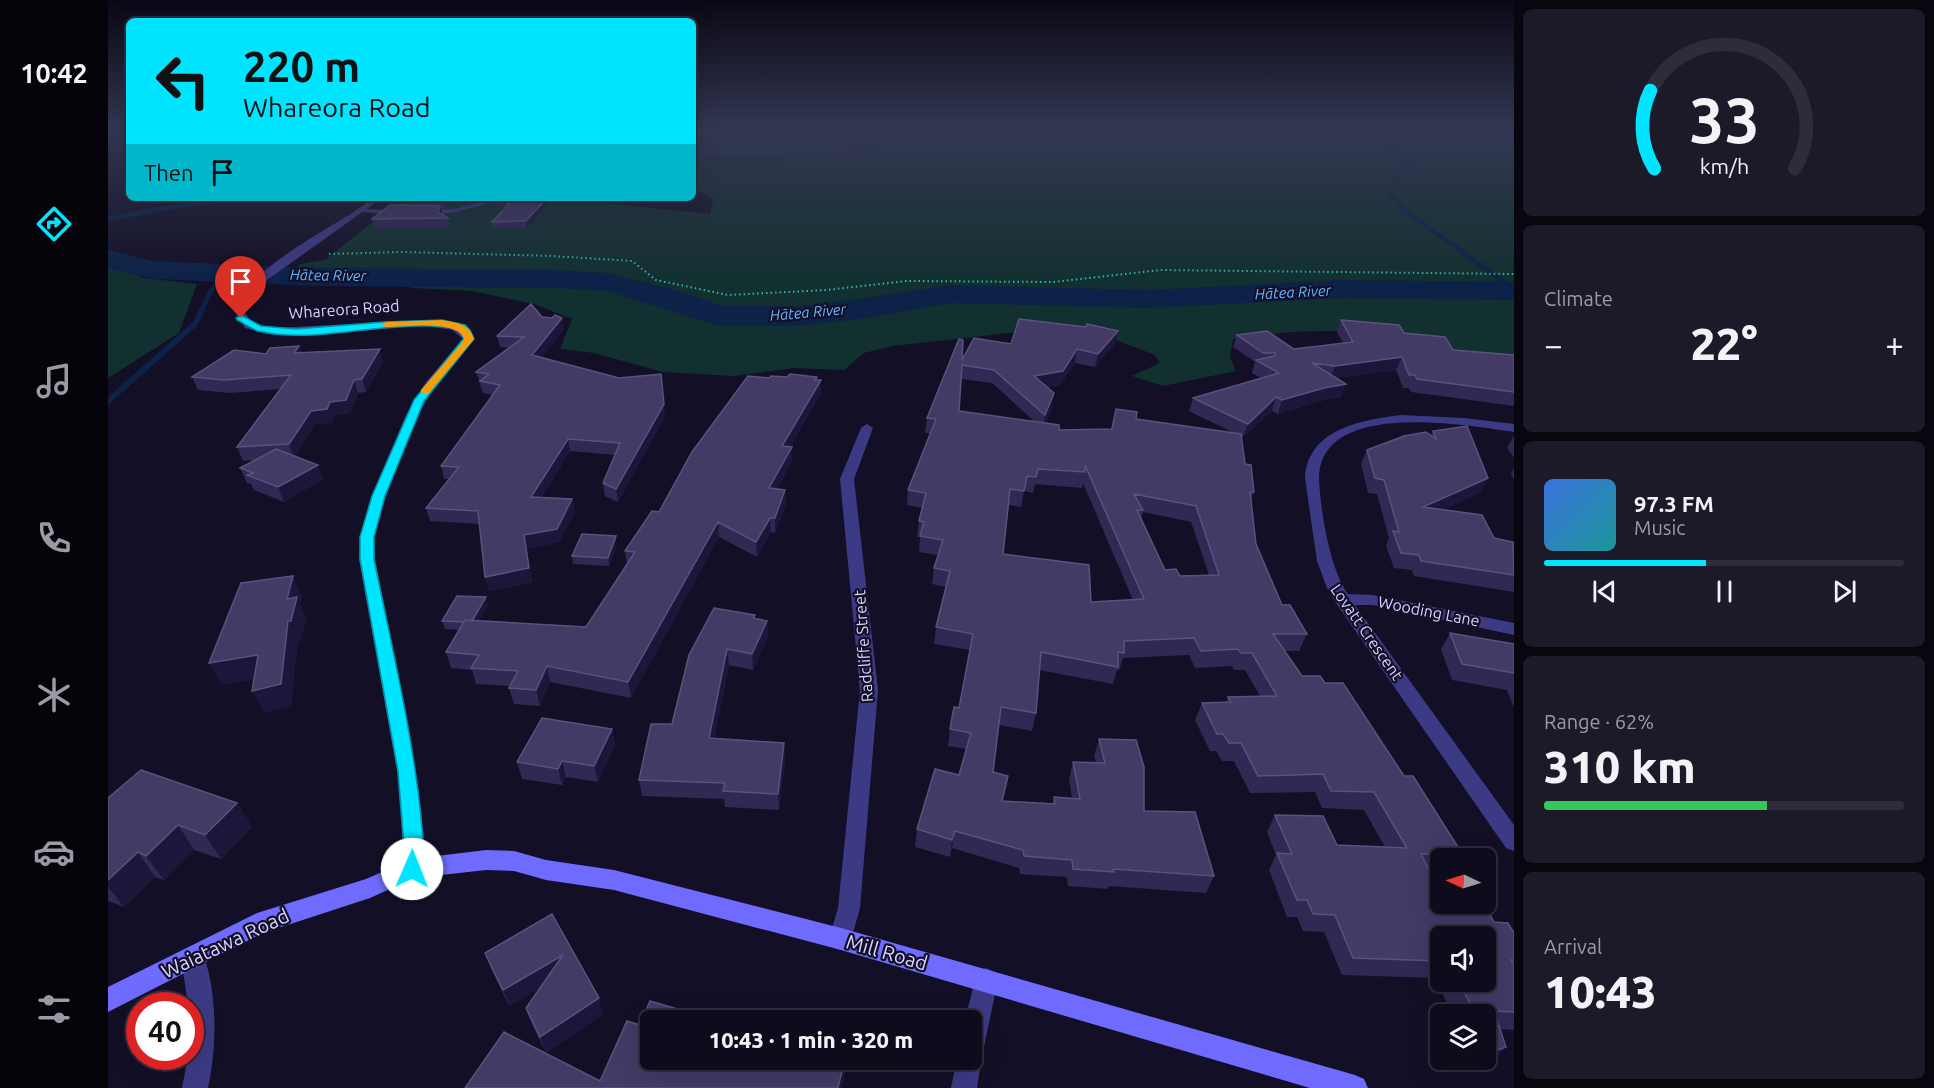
<!DOCTYPE html>
<meta charset="utf-8">
<style>
body{margin:0;font-family:Ubuntu,sans-serif;background:#1c1929;color:#f1f3f6;height:100vh;display:flex;flex-direction:column;font-size:22px;white-space:nowrap}
*{box-sizing:border-box;margin:0}
p{font-size:20px;color:#9b9ba3}
.icon{flex:none;width:33px;height:33px;fill:none;stroke:currentColor;stroke-width:2;stroke-linecap:round;stroke-linejoin:round}
.map{position:relative;flex:1;overflow:hidden}
.panel{display:flex;flex-direction:column;gap:9px;padding:9px;background:#08060f;width:420px}
.panel>*{flex:none}
.hud{position:absolute;left:18px;top:18px;width:570px;height:183px;border-radius:9px;box-shadow:0 6px 24px #0002,0 0 0 2px #2e2b3b;background:#00e5ff;color:#111;overflow:hidden}
.needle{width:39px;rotate:274deg}
.controls{position:absolute;left:1322px;top:848px;display:grid;gap:12px}
.controls a{display:grid;place-items:center;width:66px;height:66px;border-radius:9px;background:#0e0b1c;box-shadow:0 6px 24px #0002,0 0 0 2px #2e2b3b;font-size:30px}
.speed{position:absolute;left:18px;top:992px;display:flex;gap:12px;font-size:30px;font-weight:700;text-align:center}
.speed>*{display:grid;place-content:center;width:78px;height:78px;border-radius:50%;background:#0e0b1c;box-shadow:0 6px 24px #0002,0 0 0 2px #2e2b3b;line-height:1}
.speed .limit{border:9px solid #d22;background:#fff;color:#111}
.pin{position:absolute;display:grid;place-items:center;width:51px;height:51px;color:#fff;margin:-62px -26px;border-radius:50% 50% 50% 0;rotate:-45deg;box-shadow:0 0 6px #0007}
.pin .icon{rotate:45deg}
.me{position:absolute;width:66px;margin:-33px;rotate:1deg;stroke-linejoin:round;filter:drop-shadow(0 0 4px #0008)}
.turn{display:flex;align-items:center;gap:21px;height:126px;padding:0 18px;font-size:27px}
.turn .icon{width:78px;height:78px;stroke-width:2.5}
.turn b{display:block;font-size:42px;line-height:51px}
.then{display:flex;align-items:center;height:57px;padding:0 18px;background:#0003;gap:12px;font-size:22px}
.big{font-size:45px;font-weight:800;line-height:1.1}
.panel .tile{flex:1;display:flex;flex-direction:column;justify-content:center;gap:9px;min-width:0;padding:0 21px;border-radius:9px;background:#1c1929}
.panel .dial{align-items:center;gap:0}
.dial svg{height:156px;overflow:visible;fill:none;stroke:#2e2b3b;stroke-width:7;stroke-linecap:round;text-anchor:middle}
.dial text{fill:#f1f3f6;stroke:none}
.song{display:flex;align-items:center;gap:18px}
.cover{width:72px;height:72px;border-radius:9px;background:linear-gradient(135deg,hsl(220 70% 55%),hsl(180 70% 35%))}
.played{height:6px;border-radius:3px;background:linear-gradient(90deg,#00e5ff 45%,#2e2b3b 45%)}
.keys{display:flex;justify-content:space-around;direction:ltr}
.heat{display:flex;justify-content:space-between;align-items:center;font-size:33px;direction:ltr}
.charge{height:9px;border-radius:4px;background:linear-gradient(90deg,#34c759 62%,#2e2b3b 0)}
.trip{position:absolute;left:532px;top:1010px;width:342px;height:60px;border-radius:9px;background:#0e0b1c;box-shadow:0 6px 24px #0002,0 0 0 2px #2e2b3b;font-weight:800;line-height:60px;text-align:center}
main{display:flex;flex:1;min-height:0}
.tabs{display:flex;flex-direction:column;width:108px;justify-content:space-around;align-items:center;background:#06040b;color:#9b9ba3}
.tabs .icon{width:42px;height:42px}
.tabs .on{color:#00e5ff}
.tabs b{font-size:27px;color:#f1f3f6}
.map>svg:first-child{display:block}
</style>
<main>
<nav class="tabs">
<b>10:42</b>
<svg class="icon on" aria-label="directions" viewBox="0 0 24 24"><path d="M12 3l9 9-9 9-9-9zM9 14v-3h6M13 9l2 2-2 2"/></svg>
<svg class="icon" aria-label="music" viewBox="0 0 24 24"><path d="M9 18V5l10-2v13"/><circle cx="6" cy="18" r="3"/><circle cx="16" cy="16" r="3"/></svg>
<svg class="icon" aria-label="phone" viewBox="0 0 24 24"><path d="M5 4h4l2 5-3 2q2 4 5 5l2-3 5 2v4C11 20 4 13 5 4z"/></svg>
<svg class="icon" aria-label="climate" viewBox="0 0 24 24"><path d="M12 3v18M4 7l16 10M4 17L20 7"/></svg>
<svg class="icon" aria-label="car" viewBox="0 0 24 24"><path d="M5 17H2v-5l4-1 3-4h7l3 4 3 1v5h-3M9 17h6M6 11h13"/><circle cx="7" cy="17" r="2"/><circle cx="17" cy="17" r="2"/></svg>
<svg class="icon" aria-label="filters" viewBox="0 0 24 24"><path d="M4 7h16M4 17h16"/><circle cx="9" cy="7" r="2"/><circle cx="15" cy="17" r="2"/></svg>
</nav>
<div class="map">
<svg width="1406" height="1088" viewBox="0 0 1406 1088">
<rect width="100%" height="100%" fill="#130f26"/>
<!-- green -->
<path fill="#12302f" d="M585 129H1406V357L1304 347C1299 343 1294 339 1288 337 1241 327 1173 331 1125 339L1122 357 1128 371 1055 386 1024 376 1052 363 1047 355 997 336 938 329 785 346 756 353 736 370 686 368 626 376 555 372 486 353 452 349 464 319 426 304 364 291 305 288 276 283 188 281 174 283 192 264 217 260 291 201 333 198H407L507 204 602 214 605 199 585 188Z
M0 264 36 278 89 284 71 333 0 378Z"/>
<g fill="none" stroke-linecap="round" stroke-linejoin="round">
<!-- stream-far2 -->
<path stroke="#0c2248" stroke-width="4" d="M1257 129 1303 163 1279 191 1296 210
M585 158C666 159 738 163 814 129
M47 210 128 198"/>
<!-- stream-far1 -->
<path stroke="#0c2248" stroke-width="4.5" d="M1293 208 1406 289
M0 219 55 208
M93 311 104 289 121 274"/>
<!-- stream -->
<path stroke="#0c2248" stroke-width="6" d="M0 401 87 324 94 310"/>
<!-- river -->
<path fill="#0c2248" fill-rule="evenodd" d="M0 250 45 261 206 268 449 270 500 273 577 293 614 306H689L752 299 842 285 1040 290 1236 280 1406 282V300L1236 298 1040 308 842 303 752 319 689 326H611L499 291 449 288 206 286 45 279 0 268Z"/>
<!-- path -->
<path stroke="#2fb8b0" stroke-width="2" stroke-dasharray="1.5 3" stroke-linecap="butt" d="M221 254 294 252 444 256 524 261 548 280 620 295 719 290 798 281 945 282 1052 270 1406 274"/>
<!-- service -->
<path fill="#3d3a85" fill-rule="evenodd" d="M390 198H400L345 213 318 214 315 212 318 210 345 209Z
M254 209 288 210 291 212 288 214 252 212V210Z"/>
<!-- minor -->
<path fill="#3d3a85" fill-rule="evenodd" d="M1293 415 1356 418 1406 424V432C1357 425 1213 399 1211 478 1212 509 1222 570 1240 594L1265 595 1406 623V635L1265 605H1247L1406 825V851L1398 848 1228 603 1219 588 1209 561 1197 478C1200 429 1253 420 1293 415Z
M759 424 765 428 746 479 770 690 752 908 741 947 733 950 725 947 721 939 730 908 752 690 732 479 753 428Z
M85 946 93 949C110 988 109 1047 100 1088H74L80 1056H82V1005H80L73 957 77 949Z
M878 968 887 972 890 980 874 1056 869 1088H843L849 1059H864V1020H857L869 972Z"/>
<!-- tertiary -->
<path fill="#3d3a85" fill-rule="evenodd" d="M265 198H274L152 285 140 299 136 311 144 323 166 328 319 320 351 325 366 339 327 386 310 415 278 496 266 537 267 559C283 643 304 727 313 812 315 833 321 857 312 876L304 879 296 876 293 869 295 846 289 771 251 559 252 537 264 496 298 415 318 382 355 339 344 330 319 326 201 334 166 335 137 328 126 311C142 264 226 229 265 198Z"/>
<!-- secondary -->
<path fill="#6f6bff" fill-rule="evenodd" d="M378 850 406 851 438 860 506 870 733 928 1247 1075 1256 1079 1260 1088H1202L733 950 506 890 438 880 406 871 378 870 306 878 262 898 155 933 0 1012V987L149 913 258 879 304 859Z"/>
</g>
<!-- wall -->
<path fill="#312854" fill-rule="evenodd" d="M307 198H343L339 208H333L335 215 340 218 342 228 267 229 264 219 309 206Z
M386 198H445L419 228 385 229 384 222 397 208 387 204Z
M434 317 456 329 433 358 557 416 510 502 497 496 495 483 507 455 462 451 433 498 464 499 467 512 451 542 419 549 424 582 381 591 377 577 372 524 322 521 318 508 341 479H336L333 466 385 395 375 393 368 372 402 348 392 347 389 336Z
M1233 320 1296 333 1345 350 1406 355V406L1303 392 1301 388H1295L1288 370 1228 378 1233 397 1211 401 1170 414 1164 411 1135 437 1133 436 1137 464 1146 492 1143 500 1148 544 1174 605 1199 634 1191 651H1177L1194 676 1217 683 1296 776 1355 855 1353 858H1332V872H1322L1332 903 1386 922 1406 933V1030L1392 1029 1398 1047 1383 1063 1371 1068 1367 1059H1377V1014H1341L1343 1011 1327 978 1234 975 1216 932 1195 931 1189 917H1179L1161 870 1168 855 1159 832 1167 815 1229 845 1277 847 1256 810 1214 808 1207 792 1142 793 1126 761H1114L1108 751H1102L1087 720 1094 703 1118 702 1120 697 1152 696 1137 670H1126L1124 666 1087 668 1081 655 1015 658 1011 670H1009L1005 684 931 670 928 713 924 731 891 725 885 772 895 801 944 804 946 797 964 798 961 779 965 762 988 763 986 756 991 739 1036 811 1106 876 1098 893 1001 886 1000 889 960 886 959 877 912 874 911 868 844 848 842 857 807 847 809 829 851 775 858 749 840 746 842 729 851 708 862 650 826 644 828 627 838 587 824 584 826 568 830 555 811 552 812 537H809L811 521 814 508 799 505 800 490 823 433H817L819 418 854 360 903 344H1007L987 367 967 363 952 385 939 387 944 408 938 423 951 430 1003 429 1008 409 1028 419 1128 434 1081 411 1085 398 1153 378 1144 373 1147 362 1125 347 1129 335 1186 349 1235 343 1229 332ZM853 379 884 383 926 421 851 411ZM975 483 1025 600 983 602 895 554 901 505 913 507 916 491 925 493 927 484 974 488ZM1035 512 1083 522 1101 575 1072 576 1057 570 1033 519ZM1332 936 1377 981H1332Z
M191 346 193 352 275 362 258 392 250 393 242 413 227 415 224 423 207 424 187 456 215 479 176 502 146 490 143 484 139 483 132 468 147 460 135 461 129 447 172 389 122 393 90 390 84 377 158 354Z
M661 378 713 380V393L682 447H684V461L669 489 677 490 678 505 667 533 663 532 649 557 611 537 523 698 442 682 432 706 406 704 401 688 402 686 368 684 364 670 343 668 338 652 352 630 337 629 334 621 380 605 371 621 478 627 519 565 517 551 551 512Z
M1325 431 1372 493 1334 510 1386 538 1406 543V592L1306 576 1304 570 1286 568 1278 546 1281 538 1269 494 1260 493 1253 464 1259 450 1323 435Z
M1406 435V458L1399 448Z
M1406 467V480L1403 474Z
M509 544 501 566 465 564 464 556Z
M647 615V619L659 621 660 637 645 670 621 665 606 738 676 743 677 760 671 810 617 807 616 799 534 796 531 780 564 724 581 655Z
M1342 633 1406 644V708L1399 690 1344 680 1333 649Z
M504 729 507 745 490 782 458 777 454 785 414 779 409 762Z
M0 798 129 803 144 827 113 859 86 850 56 880 47 877 16 907 0 901Z
M377 953 495 1014 438 1053 424 1024 418 1008 433 987 401 1006 383 969Z"/>
<!-- shaded-wall -->
<path fill="#1d163a" d="M338 198H343L339 208 337 201Z
M439 198H445L419 228 418 221Z
M332 206 335 216 330 212Z
M454 318 456 329 426 367 424 355Z
M1010 331 1007 344 987 367 990 354Z
M191 346 195 358 186 353Z
M272 349 275 362 258 392 254 379Z
M969 349 967 363 952 385 923 390 926 376Z
M1294 357 1288 370 1222 379 1227 366Z
M553 374 557 416 510 502 508 489Z
M709 377V388L713 380V393L674 460V446Z
M246 380 250 393 242 413 227 415 224 423 207 424 186 458 181 444 203 411 222 402Z
M1238 384 1233 397 1211 401 1170 414 1174 400 1216 388Z
M946 393 944 408 935 430 937 415Z
M1168 397 1164 411 1135 437 1140 424Z
M460 439 462 451 425 510 423 497Z
M684 447V461L662 503 661 488Z
M210 465 215 479 176 502 170 487Z
M1380 478 1372 493 1308 522 1315 507Z
M677 490 678 505 667 533V518Z
M464 499 467 512 451 542 419 549 424 582 381 591 377 577 416 535Z
M662 518 663 532 649 557 648 542Z
M610 522 611 537 523 698 520 682Z
M508 536 509 544 501 566 500 558Z
M185 576 194 597 192 604 199 619 192 642 190 643 183 706 156 713 144 691 179 599Z
M378 597 380 605 366 630 363 622Z
M659 621 660 637 645 670 644 654Z
M619 649 621 665 603 754 601 738Z
M150 655 160 677 113 685 101 663Z
M439 666 442 682 432 706 428 690Z
M504 729 507 745 490 782 486 766Z
M676 743 677 760 671 810 670 794Z
M454 761 458 777 454 785 450 769Z
M129 803 144 827 113 859 97 835Z
M70 825 86 850 56 880 38 856Z
M847 831 844 848 842 857 844 840Z
M30 852 47 877 16 907 0 887V880Z
M455 955 460 971 401 1006 395 990Z
M491 998 495 1014 438 1053 432 1037Z
M1398 1047 1383 1063 1371 1068 1387 1051Z
M737 1059H739V1068L734 1088H730Z"/>
<!-- building -->
<path fill="#433a66" stroke="#5a527e" stroke-width="1.5" fill-rule="evenodd" d="M307 198H338L337 201H308Z
M388 198H439L418 221 384 222 401 204Z
M282 205 332 206 330 212 340 218 264 219Z
M423 304 434 317 444 318 447 315 454 318 424 355 511 378 553 374 556 404 508 489 495 483 512 443 460 439 423 497 464 499 449 529 416 535 421 568 377 577 370 511 318 508 351 467 333 466 392 385 372 381 381 374 368 372 416 337 389 336Z
M911 319 978 327 979 324 1010 331 990 354 969 349 955 371 926 376 946 393 937 415 886 370 854 365 851 411 951 425V430L1004 429 1008 409 1029 412 1028 419 1133 434 1137 464 1143 465 1146 492H1142L1148 544 1174 605H1182L1199 634H1165L1194 676H1212L1217 683H1235L1296 776H1305L1355 855 1313 854 1332 892V903H1376L1386 922 1400 923 1406 933V960H1403L1406 965V1012L1386 1011 1398 1047 1387 1051 1379 1037H1377V1014H1349L1346 1007 1366 1011 1350 981H1377V936H1332V961L1245 958 1227 915 1205 914 1199 900H1189L1169 853 1184 854 1167 815 1215 816 1229 845 1299 848 1266 792 1223 791 1215 774 1150 776 1133 743H1121L1115 734H1109L1094 703 1123 702 1120 697 1169 696 1144 653H1133L1130 649 1093 651 1086 638 1016 641V653L1010 652V667L933 652 928 713 893 707 885 772 900 776 894 801 947 804 946 797 972 799 965 762 997 763 991 739 1028 740 1036 767V811L1087 812 1106 876 1005 869 1006 872 965 869 964 860 916 856 915 850 847 831 844 840 809 829 827 769 851 775 863 733 842 729 846 707 851 708 865 634 828 627 842 571 826 568 835 540 812 536 816 522 811 521 818 493 800 490 828 419 819 418 851 339 855 340 854 360 866 338 903 344ZM977 465 1036 599 983 602 981 565 895 554 902 489 916 491 919 476 928 477 930 469 977 472ZM1026 494 1088 506 1111 575 1072 576 1068 569 1057 570 1029 510H1035Z
M1233 320 1291 325 1296 333 1337 337 1345 350 1406 355V392L1309 379 1307 375H1301L1294 357 1227 366 1204 363 1238 384 1216 388 1174 400 1168 397 1140 424 1085 398 1171 373 1148 360 1167 356V353H1155L1129 335 1159 331 1186 349 1245 342Z
M191 346 186 353 272 349 254 379 246 380 238 400 222 402 219 409 203 411 181 444 129 447 183 375 116 380 84 377 126 350 158 354 162 348Z
M682 374 709 377 707 380H713L674 446 684 447 661 488 677 490 667 518H662L648 542 610 522 520 682 439 666 428 690 401 688 410 671 363 668 371 655 338 652 357 620 478 627 527 552 517 551 544 511 551 512 584 452 640 376 661 378 663 376 679 377Z
M1359 426 1380 478 1315 507 1374 515 1386 538 1405 542 1406 575 1313 561 1311 555 1293 553 1285 531 1291 532 1276 480 1267 478 1259 450 1296 436 1318 432 1328 439 1325 431Z
M168 449 210 465 170 487 139 475 145 473 132 468Z
M474 534 508 536 500 558 464 556Z
M185 576 179 599 189 597 183 621H180L173 684 144 691 150 655 101 663 133 583Z
M349 596 378 597 364 621 357 620 356 622 334 621Z
M606 608 647 615 645 618 659 621 644 654 619 649 601 738 676 743 670 794 615 791 617 783 531 780 543 724H564L581 655Z
M1342 633 1406 644V673L1354 664Z
M434 718 504 729 486 766 454 761 450 769 409 762Z
M33 770 129 803 97 835 70 825 38 856 30 852 0 880V798Z
M444 914 491 998 432 1037 418 1008 455 955 395 990 377 953Z
M542 1001 607 1020H543V1059H737L730 1088H357L396 1032 492 1081 519 1021 532 1025Z
M635 1017 646 1020H633Z"/>
<!-- sky -->
<linearGradient id="sky" x2="0" y2="1"><stop stop-color="#0a0815"/><stop offset="0.46" stop-color="#333752"/><stop offset="1" stop-color="#333752" stop-opacity="0"/></linearGradient>
<rect width="1406" height="282" fill="url(#sky)"/>
<!-- route -->
<path fill="#00e5ff" stroke="#0095a6" stroke-width="1.5" d="M133 315 153 326 188 329 276 322 334 320 357 325 362 330 366 339 316 401 277 496 266 537V559C283 644 304 730 313 817 314 835 319 858 311 875L304 878 297 875 294 869 296 846 290 771 252 559V537L264 496 306 400 356 338 350 329C286 316 211 346 150 331 143 329 136 323 129 320L128 318Z"/>
<!-- slow -->
<path fill="#f59e0b" d="M334 320C348 323 361 323 366 339L320 394H313V390L353 344 356 339C350 319 295 327 278 327L273 325 278 322Z"/>
<g text-anchor="middle" dominant-baseline="central" stroke-width="4.5" stroke-linejoin="round" paint-order="stroke">
<!-- far-water labels -->
<g font-size="15" font-style="italic" fill="#62b6ff" stroke="#130f26">
<text transform="translate(220 275) rotate(1)">Hātea River</text>
<text transform="translate(1185 292) rotate(-3)">Hātea River</text>
<text transform="translate(700 312) rotate(-5)">Hātea River</text>
</g>
<!-- street labels -->
<g font-size="16" fill="#d9d4ff" stroke="#130f26">
<text transform="translate(236 309) rotate(-4)">Whareora Road</text>
<text transform="translate(1321 611) rotate(11)">Wooding Lane</text>
<text transform="translate(1259 632) rotate(55)">Lovatt Crescent</text>
<text transform="translate(755 646) rotate(-94)">Radcliffe Street</text>
</g>
<!-- near-street labels -->
<g font-size="20" fill="#d9d4ff" stroke="#130f26">
<text transform="translate(117 943) rotate(-25)">Waiatawa Road</text>
<text transform="translate(779 952) rotate(16)">Mill Road</text>
</g>
</g>
</svg>
<div class="controls">
<a><svg class="needle" viewBox="-14 -14 28 28"><path d="M0-13l5 13h-10z" fill="#e53935"/><path d="M0 13l5-13h-10z" fill="#9b9ba3"/></svg></a>
<a><svg class="icon" aria-label="sound" viewBox="0 0 24 24"><path d="M4 9h4l5-4v14l-5-4H4zM17 9q2 3 0 6"/></svg></a>
<a><svg class="icon" aria-label="layers" viewBox="0 0 24 24"><path d="M12 4l9 5-9 5-9-5zM3 14l9 5 9-5"/></svg></a>
</div>
<div class="speed"><div class="limit">40</div></div>
<div class="pin" style="left:133px;top:318px;background:#d93025"><svg class="icon" aria-label="arrive" viewBox="0 0 24 24"><path d="M6 21V4h12l-3 4 3 4H6"/></svg></div>
<svg class="me" style="left:304px;top:869px" viewBox="-20 -20 40 40"><circle r="19" fill="#fff"/><path d="M0-13L10 11 0 6-10 11z" fill="#00e5ff"/></svg>
<div class="trip">10:43 · 1 min · 320 m</div>
<div class="hud">
<div class="turn"><svg class="icon" aria-label="left" viewBox="0 0 24 24"><path d="M17 20v-9H6M10 6l-5 5 5 5"/></svg><div><b>220 m</b>Whareora Road</div></div>
<div class="then">Then<svg class="icon" aria-label="arrive" viewBox="0 0 24 24"><path d="M6 21V4h12l-3 4 3 4H6"/></svg></div>
</div>
</div>
<section class="panel">
<div class="tile dial"><svg viewBox="0 0 100 80">
<path d="M14 69A42 42 0 1 1 86 69"/>
<path d="M14 69A42 42 0 0 1 12 29" stroke="#00e5ff"/>
<text x="50" y="56" font-size="32" font-weight="700">33</text>
<text x="50" y="72" font-size="11">km/h</text>
</svg></div>
<div class="tile"><p>Climate</p>
<div class="heat"><a>−</a><b class="big">22°</b><a>+</a></div>
</div>
<div class="tile">
<div class="song"><i class="cover"></i><div><b>97.3 FM</b><p>Music</p></div></div>
<div class="played"></div>
<div class="keys"><svg class="icon" aria-label="previous" viewBox="0 0 24 24"><path d="M18 5L8 12l10 7zM5 5v14"/></svg><svg class="icon" aria-label="pause" viewBox="0 0 24 24"><path d="M8 5v14M16 5v14"/></svg><svg class="icon" aria-label="next" viewBox="0 0 24 24"><path d="M6 5l10 7-10 7zM19 5v14"/></svg></div>
</div>
<div class="tile"><p>Range · 62%</p><b class="big">310 km</b><div class="charge"></div></div>
<div class="tile"><p>Arrival</p><b class="big">10:43</b></div>
</section>
</main>
